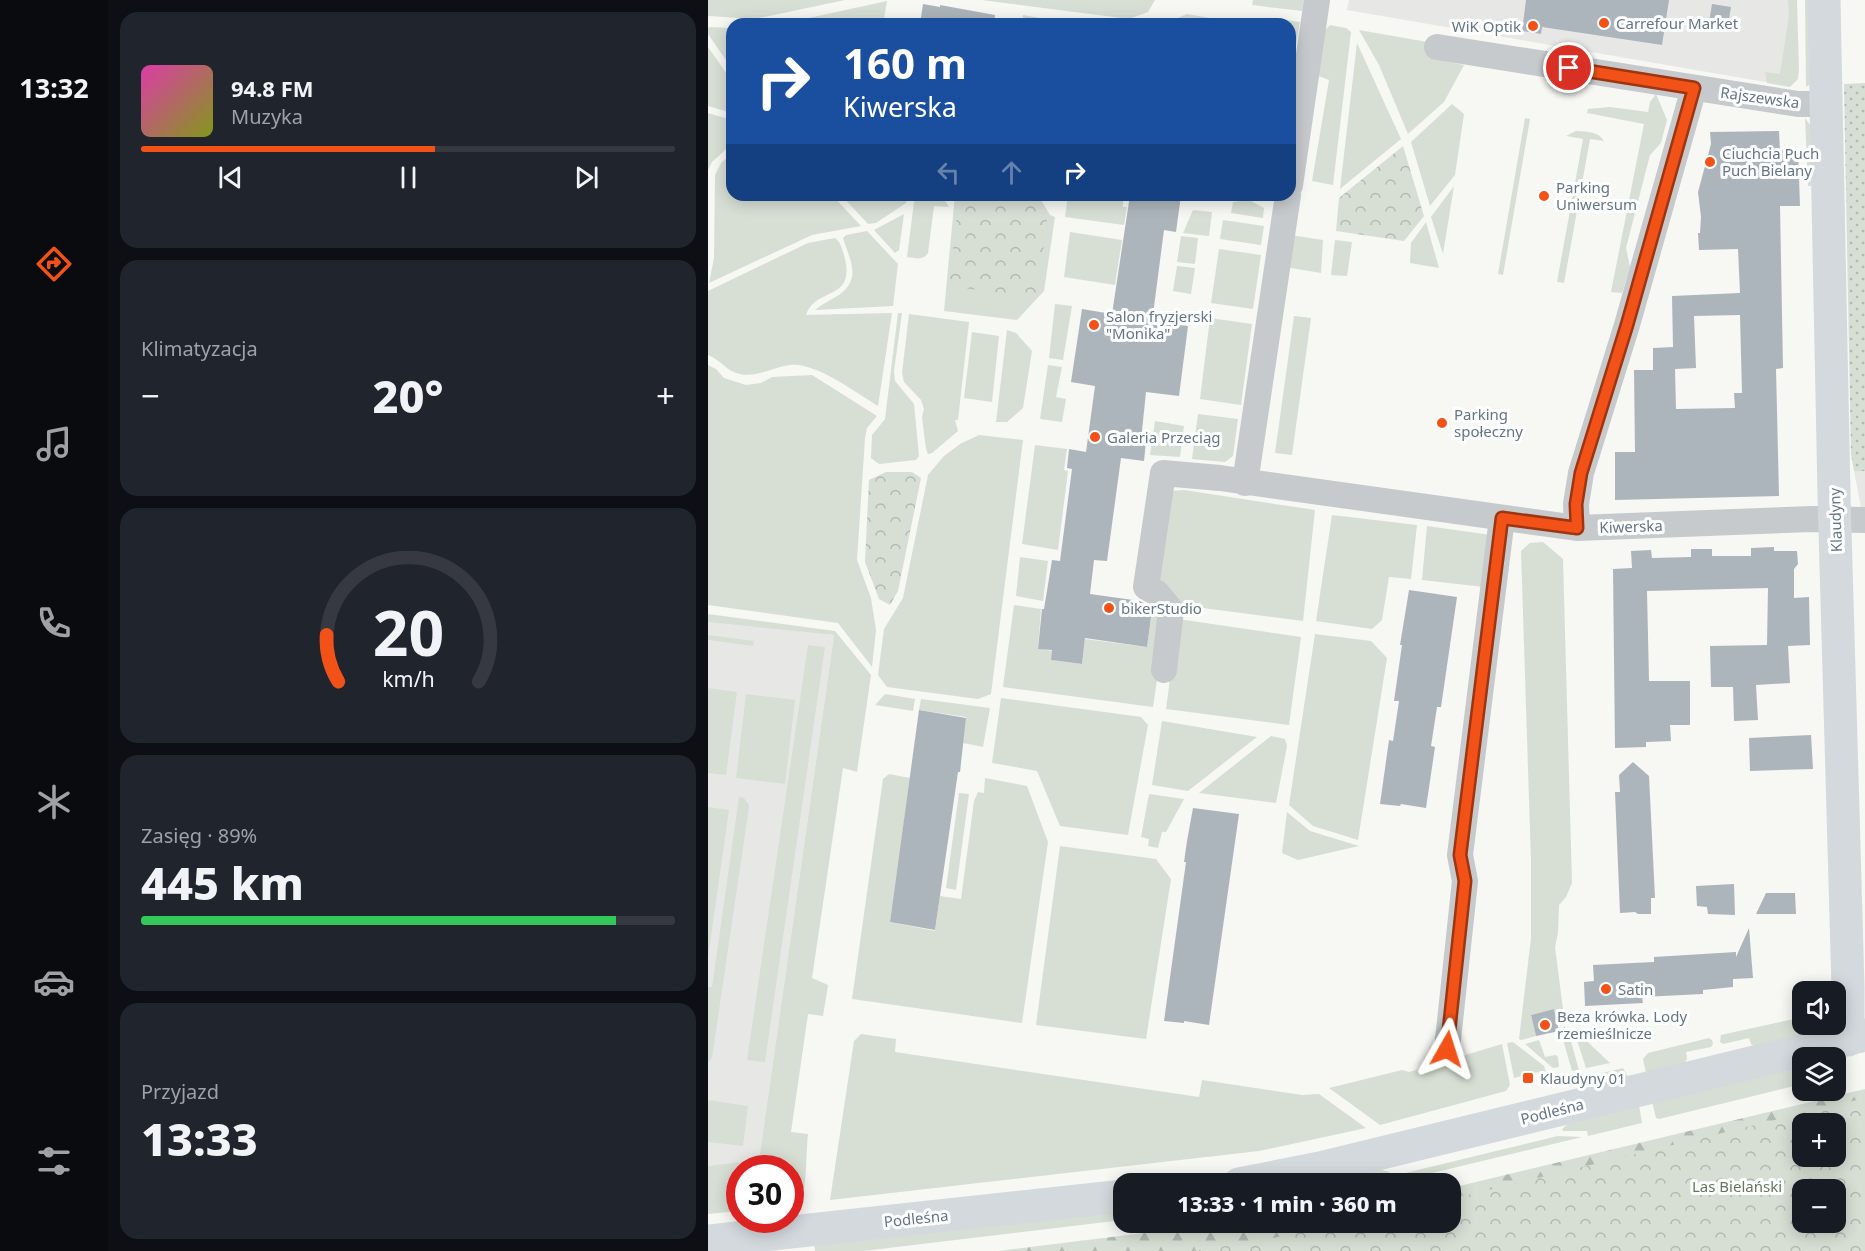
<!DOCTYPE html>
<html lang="pl">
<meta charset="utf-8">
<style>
body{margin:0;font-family:"Noto Sans",sans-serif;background:#20242c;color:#f1f3f6;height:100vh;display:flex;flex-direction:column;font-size:22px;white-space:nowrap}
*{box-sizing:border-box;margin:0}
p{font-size:20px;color:#9ea1a6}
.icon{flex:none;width:33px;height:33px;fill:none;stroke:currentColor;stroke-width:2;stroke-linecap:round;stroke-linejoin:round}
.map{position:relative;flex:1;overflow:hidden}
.sheet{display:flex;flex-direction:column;gap:12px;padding:12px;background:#0d0f14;width:600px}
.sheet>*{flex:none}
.guide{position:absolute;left:18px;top:18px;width:570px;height:183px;border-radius:18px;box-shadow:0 3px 15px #0003;background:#1a4fa0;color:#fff;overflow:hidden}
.controls{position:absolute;left:1084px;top:981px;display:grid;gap:12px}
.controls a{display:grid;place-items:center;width:54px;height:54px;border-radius:12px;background:#171b24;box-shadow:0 3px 15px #0003;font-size:30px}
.speed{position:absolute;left:18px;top:1155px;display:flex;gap:12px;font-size:30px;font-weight:700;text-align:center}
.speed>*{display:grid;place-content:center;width:78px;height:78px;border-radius:50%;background:#171b24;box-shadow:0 3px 15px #0003;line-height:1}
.speed .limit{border:9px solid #d22;background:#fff;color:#111}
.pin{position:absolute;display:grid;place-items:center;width:51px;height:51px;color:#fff;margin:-26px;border:3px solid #fff;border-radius:50%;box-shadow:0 2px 6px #0007}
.me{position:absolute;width:66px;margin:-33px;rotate:6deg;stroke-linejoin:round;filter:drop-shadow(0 0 4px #0008)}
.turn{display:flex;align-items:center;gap:21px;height:126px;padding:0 18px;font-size:27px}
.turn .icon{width:78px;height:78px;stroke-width:2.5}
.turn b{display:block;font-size:42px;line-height:51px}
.lanes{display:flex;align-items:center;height:57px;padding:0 18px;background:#0003;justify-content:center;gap:30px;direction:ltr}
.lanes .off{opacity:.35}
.big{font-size:45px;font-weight:800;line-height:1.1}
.sheet .card{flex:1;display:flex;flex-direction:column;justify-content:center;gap:9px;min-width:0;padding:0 21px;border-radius:18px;background:#20242c}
.sheet .dial{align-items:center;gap:0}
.dial svg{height:156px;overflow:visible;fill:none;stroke:#363941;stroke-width:7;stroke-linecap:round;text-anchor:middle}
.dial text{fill:#f1f3f6;stroke:none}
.song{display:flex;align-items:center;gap:18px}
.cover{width:72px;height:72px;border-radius:9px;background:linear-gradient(135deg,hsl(320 70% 55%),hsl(70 70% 35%))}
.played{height:6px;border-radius:3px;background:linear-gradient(90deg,#f25218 55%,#363941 55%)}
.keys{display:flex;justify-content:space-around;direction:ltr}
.heat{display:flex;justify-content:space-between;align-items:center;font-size:33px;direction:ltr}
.charge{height:9px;border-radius:4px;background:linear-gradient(90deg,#34c759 89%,#363941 0)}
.trip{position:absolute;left:405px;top:1173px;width:348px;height:60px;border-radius:18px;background:#171b24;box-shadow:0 3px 15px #0003;font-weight:800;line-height:60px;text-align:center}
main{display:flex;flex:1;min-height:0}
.menu{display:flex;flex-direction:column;width:108px;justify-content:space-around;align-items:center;background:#090b0e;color:#9ea1a6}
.menu .icon{width:42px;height:42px}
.menu .current{color:#f25218}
.menu b{font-size:27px;color:#f1f3f6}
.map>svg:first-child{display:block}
</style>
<main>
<nav class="menu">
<b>13:32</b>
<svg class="icon current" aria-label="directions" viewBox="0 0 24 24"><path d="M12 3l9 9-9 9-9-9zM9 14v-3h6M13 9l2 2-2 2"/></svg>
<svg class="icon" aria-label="music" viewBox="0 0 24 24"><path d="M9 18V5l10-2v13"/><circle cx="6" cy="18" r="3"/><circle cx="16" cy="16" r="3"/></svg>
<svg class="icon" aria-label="phone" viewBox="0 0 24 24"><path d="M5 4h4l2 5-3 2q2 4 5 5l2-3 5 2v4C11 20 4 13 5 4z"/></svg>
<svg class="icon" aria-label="climate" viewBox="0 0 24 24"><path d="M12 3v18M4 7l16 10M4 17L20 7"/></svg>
<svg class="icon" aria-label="car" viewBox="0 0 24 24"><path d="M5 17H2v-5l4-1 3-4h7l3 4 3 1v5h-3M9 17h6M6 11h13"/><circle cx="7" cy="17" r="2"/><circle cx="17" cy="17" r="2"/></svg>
<svg class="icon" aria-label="filters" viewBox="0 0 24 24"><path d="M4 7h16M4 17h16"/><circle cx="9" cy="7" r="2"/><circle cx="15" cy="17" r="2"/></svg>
</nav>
<section class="sheet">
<div class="card">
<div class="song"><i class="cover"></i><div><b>94.8 FM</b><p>Muzyka</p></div></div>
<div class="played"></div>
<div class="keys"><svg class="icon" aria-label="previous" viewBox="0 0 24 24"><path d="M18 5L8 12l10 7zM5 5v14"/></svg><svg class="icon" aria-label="pause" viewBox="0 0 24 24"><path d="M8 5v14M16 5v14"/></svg><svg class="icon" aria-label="next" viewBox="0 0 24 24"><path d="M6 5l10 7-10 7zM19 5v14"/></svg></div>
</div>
<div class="card"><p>Klimatyzacja</p>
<div class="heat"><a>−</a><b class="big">20°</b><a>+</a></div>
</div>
<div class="card dial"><svg viewBox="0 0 100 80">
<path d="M14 69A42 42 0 1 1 86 69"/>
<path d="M14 69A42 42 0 0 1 8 45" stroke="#f25218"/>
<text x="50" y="56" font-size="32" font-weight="700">20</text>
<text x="50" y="72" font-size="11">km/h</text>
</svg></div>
<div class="card"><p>Zasięg · 89%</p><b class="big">445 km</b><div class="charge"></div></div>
<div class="card"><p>Przyjazd</p><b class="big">13:33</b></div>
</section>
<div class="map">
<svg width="1157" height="1251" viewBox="0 0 1157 1251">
<defs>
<pattern id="forest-firs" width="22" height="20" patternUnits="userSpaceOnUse" patternTransform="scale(1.5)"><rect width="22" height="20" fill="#d7dfd4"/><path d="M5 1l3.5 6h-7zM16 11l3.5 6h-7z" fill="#b2b9b2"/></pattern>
<pattern id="park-crowns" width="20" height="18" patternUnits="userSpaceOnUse" patternTransform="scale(1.5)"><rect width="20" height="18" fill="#d7dfd4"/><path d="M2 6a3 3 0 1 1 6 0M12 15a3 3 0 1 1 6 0" fill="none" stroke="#b2b9b2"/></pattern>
<pattern id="garden-dots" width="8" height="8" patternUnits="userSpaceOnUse" patternTransform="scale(1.5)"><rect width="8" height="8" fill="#d7dfd4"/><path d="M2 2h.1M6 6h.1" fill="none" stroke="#b2b9b2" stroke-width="1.8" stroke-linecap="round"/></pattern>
</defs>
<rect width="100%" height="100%" fill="#f7f7f3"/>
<!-- built -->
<path fill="#e7e8e6" d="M641 0H1082L1081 86 639 10Z
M1146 471H1157V507H1153Z
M0 619 126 635 51 1160 0 1167Z"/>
<!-- grass -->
<path fill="#d7dfd4" d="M0 0H137L47 19 0 16Z
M274 0H447L440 12 421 19Z
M545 0H596L594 11 544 5Z
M1080 0H1089L1091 69 1090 79 1082 87 1059 83 1057 72 1072 74 1081 15Z
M1097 0H1103L1102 84 1098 87Z
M179 1 175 24H73Z
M479 14 502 18 506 20 505 24H456Z
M315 15 368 24H314Z
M564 18 592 22 582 80V24H551Z
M622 25 638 28 643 32 625 185 604 181 621 80 608 75 615 32Z
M2 27 24 28V69L0 34V28Z
M651 30 725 43 724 58 756 65 736 102 700 134 671 65Z
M649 43 693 139 632 189Z
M0 47 24 81V113L0 106Z
M948 94 959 120 953 143 942 155 918 248 922 267 914 293 903 292 936 124 879 113 880 109 902 107 940 112 942 102Z
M744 104 756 114 747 175 722 206 703 142Z
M0 113 24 120V144L4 162 0 170Z
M817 118 822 119 795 275 790 274Z
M1097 118 1103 126 1105 186H1100Z
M868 131C879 132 890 131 896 141L882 139 856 283 849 282 875 139 858 136Z
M24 153V195H124L153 226 104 235 1 283 6 258 7 175 13 163Z
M746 186 735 254 723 217Z
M133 195H200L198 203 168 223 160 224Z
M210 195H234L241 207 226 206 220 253C215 261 207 258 199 257L206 202Z
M247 195H330L342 215 347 217 336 291 309 320 236 311Z
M360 195 415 196V207H419L416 225 357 217Z
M541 200 556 208 555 218 523 213 525 202Z
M485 210 504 212 501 236 475 233Z
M196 214 191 250 187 253 166 230Z
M515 220 556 226 553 245 512 239Z
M718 222 731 268 702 263 703 243Z
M159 231 190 264 185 306 107 310C114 304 123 300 131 295 154 278 142 261 135 238L138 235Z
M362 232 414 240 407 285 356 277Z
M582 235 615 240 613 273 577 267Z
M473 236 490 238 487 264 469 262Z
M127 238C133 242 135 251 137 259 147 301 107 287 98 315L184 313 170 406C148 393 108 362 82 365 65 367 49 378 32 374 19 372 12 359 0 355V291L100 243Z
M627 240 644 242 639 276 623 275Z
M511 249 553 255 545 309 503 303Z
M469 266 487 268 483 294 465 291Z
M347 304 364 306 355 360 341 358Z
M190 313H194L186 371 187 381 206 404 211 456 208 460 171 464 163 458 164 435 177 419Z
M201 314 261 322 250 420H247L250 431 224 453 220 454 218 449 214 417 216 409 213 400 196 382 194 373Z
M586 316 603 318 584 455 567 453Z
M502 318 544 324 533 405 492 399Z
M299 330 308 333 324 351 315 408 299 422H288Z
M264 332 291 336 284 402 256 398Z
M0 365 8 369 16 378 38 385 53 383 64 377 104 375 169 416 159 428 157 438 149 560 163 598 168 630 164 667 130 623 0 605Z
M340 365 354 367 348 397 358 399 354 422 332 419Z
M490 414 530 419 525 456 517 462 484 459Z
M447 421 476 426 472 457 442 455Z
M271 435 315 440 283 694 270 699 179 687 170 675 176 629 195 598 220 475 236 456 252 444Z
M327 445 359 449 356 470 360 471 350 550 314 544Z
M476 490 607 510 595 621 472 605 448 579 462 491Z
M624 515 709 525 703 579 681 577 674 620 664 629 608 621Z
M719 526 783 535 776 587 714 580Z
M835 542 855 559 864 883 858 897 851 905 850 933 847 947 856 1017 848 1019 846 1009 823 1015 828 1036 813 1040 811 1039 823 938V862L813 551 822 543Z
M312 557 340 561 335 601 308 596Z
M445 603 459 612 445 707 295 687 306 605 333 609 330 648 344 651 343 660 374 664 377 639 439 647Z
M0 614 127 631 163 675 149 772 135 768 104 978 120 985 115 1016 100 1014 83 1132 100 1134C98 1150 99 1184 94 1197 91 1202 88 1204 83 1205L82 1168H32L31 1211 0 1214V1166L51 1160 126 635 0 622Z
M470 619 593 637 581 725 458 709Z
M607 634 663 641 679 658 650 840 605 826 581 805Z
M0 635 46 641 45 646 0 640Z
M100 645 117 647 57 1062 39 1060Z
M0 688 29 692 18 775 0 773Z
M38 694 87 700 77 784 28 778Z
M177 694 207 699 205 711 167 705Z
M293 698 433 717 440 725 420 835 352 826 329 771 284 763Z
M213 699 282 708 275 747 255 743 258 717 211 710Z
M454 721 549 737 480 791 444 785Z
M563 736 577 739 579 746 568 803 491 793Z
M181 774 202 778 182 922 227 931 232 896 253 899 266 801 270 792 276 793 277 778 319 786 340 842 314 1023 144 999 175 779Z
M251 793 261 794 248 890 238 888Z
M441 794 476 799 458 832H454L450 848 440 846 441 839 433 837Z
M31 797 36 798 41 805 40 814 4 1058 0 1063V987H4Z
M0 807 21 810 0 958Z
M579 812 602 831 651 846 590 860 574 853Z
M352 846 448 859 463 879 438 1039 328 1025Z
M1095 1013V1024L1108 1025 1094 1035 1050 1048 1043 1044 1041 1038 1015 1044 1012 1042 1013 1035 1090 1018Z
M855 1027H857L860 1031 871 1070 864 1071 854 1036Z
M865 1028 902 1063 878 1068Z
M153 1034 188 1039 187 1052 491 1097 494 1080 594 1095 611 1094 658 1128 551 1151 122 1200 146 1041Z
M1001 1038 1004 1040 1005 1044 1003 1047 978 1052 979 1059 974 1068 938 1073 935 1059 940 1053Z
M831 1040 837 1057 848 1055 850 1057 851 1067 845 1068 817 1044Z
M805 1042 836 1066 839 1075 832 1078 830 1072 806 1078 799 1043Z
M794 1044 802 1085 798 1091 672 1125 621 1088 694 1070 701 1072Z
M1095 1064V1084L951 1119 948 1118 944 1101Z
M915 1068 921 1079 851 1084Z
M0 1100 40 1106 35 1146 0 1142Z
M931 1105 934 1123 880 1136 879 1131H855L854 1129 864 1120Z
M850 1136 874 1137 695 1180 673 1183 685 1176Z
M665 1168 682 1172 663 1183 596 1184Z
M415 1209V1220L155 1251H107L106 1242Z"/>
<!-- forest -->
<path fill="url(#forest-firs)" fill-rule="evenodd" d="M1157 1089V1251H290L517 1223 742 1222 743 1188ZM1095 1124H1128V1156H1095ZM1095 1190H1128V1222H1095Z"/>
<!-- park -->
<path fill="url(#park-crowns)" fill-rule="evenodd" d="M695 146 716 216 696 241 628 231 631 198Z
M251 195H325L339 218 330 298 241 286Z
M178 472H204L213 478 190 591 182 605 171 599 157 562 161 480Z
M1157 1098V1251H485L539 1243 641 1223 742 1222 743 1199ZM1095 1124H1128V1156H1095ZM1095 1190H1128V1222H1095Z"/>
<!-- garden -->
<path fill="url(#garden-dots)" d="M1157 83V471H1146L1143 454 1136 84Z"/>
<!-- building -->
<path fill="#acb5bb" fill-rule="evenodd" d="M818 0H961L954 45 834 27 833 34 814 31Z
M215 4 232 7V5L287 15 286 24H212Z
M1004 4 1023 7 1019 31 1000 28Z
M1071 131 1072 151 1090 150 1092 206H1072L1075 368 1068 369 1071 496 907 500V452H927L926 370H945V348L965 347 964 296 1032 293 1030 249 991 250 990 233H992L993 217 990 192 1003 144 1002 132ZM1032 315 1034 393H1026L1027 408 968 409 967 369 988 368 986 316Z
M422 195H473L468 232 456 230 444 322 480 326 471 396 438 392 433 440 438 441 436 461 413 458 399 561 386 560 382 594 432 601 439 605 444 610 439 647 377 638 374 664 343 660 344 650 330 649 334 609H336L344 560 352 561 364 469 359 468 361 449 378 452 387 386 363 382 374 309 404 314Z
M1066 547V551H1089L1090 564 1086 569V598L1101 597 1102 645 1080 646 1082 683 1048 685 1050 720 1026 721 1025 687H1003L1002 646 1059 645 1060 588 939 591 941 681H982V725H962L963 741 938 742V747L907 748 905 569 924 568 923 551 943 550 944 558 983 557V549H1004V556H1043V548Z
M701 590 749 597 733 707H729L723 746 727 747 718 808 693 804 692 806 672 804 681 740 685 741 691 701H686L694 645H692Z
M211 710 258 718 252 772H250L227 930 182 922Z
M1103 735 1105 769 1042 771 1041 738Z
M925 762 941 776 947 898H943V914H930L927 912 912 913 907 792H912L911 775Z
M485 808 531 814 501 1025 476 1021V1023L456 1021 478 862H476L479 841Z
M1026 884 1027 915 1000 914 999 907 989 906 988 886Z
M1058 893H1087L1088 914H1048Z
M1041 928 1045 978 1025 979V987L995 990V994L934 997 935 1003 877 1006 876 982 886 981 885 965 946 962V957L1028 952V957Z
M846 1009 851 1031 828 1036 823 1015Z"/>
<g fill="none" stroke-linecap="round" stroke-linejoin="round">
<!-- street -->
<path stroke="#c6cacd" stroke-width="26" d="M729 47 1090 104H1119
M582 185 609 0
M537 483 580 195
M869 528 868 504 873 473 919 325 986 88
M456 670 463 610 449 593 438 587 455 473 512 478 869 528 1103 519 1157 520
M739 1049 757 881 752 855 794 518"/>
<!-- secondary -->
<path stroke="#d4d9dd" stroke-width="33" d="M1116 0 1126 495 1140 987V1040
M531 1184 612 1168 1157 1035
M0 1241 416 1196"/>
</g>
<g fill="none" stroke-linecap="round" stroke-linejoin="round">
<!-- route casing -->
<g stroke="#9d3510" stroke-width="15">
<path id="route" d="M739 1049 757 881 752 855 794 518 869 528 868 504 873 473 919 325 986 88 861 68"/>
</g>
<!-- route -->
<use href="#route" stroke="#f25218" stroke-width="10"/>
</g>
<!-- markers -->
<g fill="#f25218" stroke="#fff" stroke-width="2">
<circle cx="896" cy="23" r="6"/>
<circle cx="825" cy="26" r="6"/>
<circle cx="1002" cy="162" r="6"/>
<circle cx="836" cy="196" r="6"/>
<circle cx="386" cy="325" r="6"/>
<circle cx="734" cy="423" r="6"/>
<circle cx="387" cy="437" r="6"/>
<circle cx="401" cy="608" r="6"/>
<circle cx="898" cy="989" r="6"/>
<circle cx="837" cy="1025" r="6"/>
<rect x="814" y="1072" width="12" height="12" rx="3"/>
</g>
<g text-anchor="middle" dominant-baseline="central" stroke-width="6" stroke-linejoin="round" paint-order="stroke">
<!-- poi labels -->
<g font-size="15" fill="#637687" stroke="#fff" text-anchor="start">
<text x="908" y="23">Carrefour Market</text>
<text x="813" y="26" text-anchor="end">WiK Optik</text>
<text x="1014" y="153">Ciuchcia Puch<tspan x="1014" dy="17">Puch Bielany</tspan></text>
<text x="848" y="187">Parking<tspan x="848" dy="17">Uniwersum</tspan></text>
<text x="398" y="316">Salon fryzjerski<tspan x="398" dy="17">"Monika"</tspan></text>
<text x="746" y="414">Parking<tspan x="746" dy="17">społeczny</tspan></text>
<text x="399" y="437">Galeria Przeciąg</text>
<text x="413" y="608">bikerStudio</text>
<text x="910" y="989">Satin</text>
<text x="849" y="1016">Beza krówka. Lody<tspan x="849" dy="17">rzemieślnicze</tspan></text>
<text x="832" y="1078">Klaudyny 01</text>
</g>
<!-- street labels -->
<g font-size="15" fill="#637687" stroke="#fff">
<text transform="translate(1052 97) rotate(8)">Rajszewska</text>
<text transform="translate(1127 520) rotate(-92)">Klaudyny</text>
<text transform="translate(923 526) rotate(-2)">Kiwerska</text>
<text transform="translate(844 1111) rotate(-14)">Podleśna</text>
<text transform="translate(208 1218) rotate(-6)">Podleśna</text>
</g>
<!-- park labels -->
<g font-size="15" fill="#63785e" stroke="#fff">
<text x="1029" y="1186">Las Bielański</text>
</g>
</g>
</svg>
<div class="controls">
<a><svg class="icon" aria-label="sound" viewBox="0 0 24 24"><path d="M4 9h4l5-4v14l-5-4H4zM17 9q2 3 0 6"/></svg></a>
<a><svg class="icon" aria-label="layers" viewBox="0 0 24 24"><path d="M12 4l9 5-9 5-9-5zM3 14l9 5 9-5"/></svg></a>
<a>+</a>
<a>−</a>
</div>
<div class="speed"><div class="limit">30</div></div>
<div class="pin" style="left:861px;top:68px;background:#d93025"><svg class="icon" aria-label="arrive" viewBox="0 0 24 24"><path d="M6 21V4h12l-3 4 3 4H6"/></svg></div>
<svg class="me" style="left:739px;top:1049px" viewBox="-20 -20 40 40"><path d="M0-17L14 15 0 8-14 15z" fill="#f25218" stroke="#fff" stroke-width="4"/></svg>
<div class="trip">13:33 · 1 min · 360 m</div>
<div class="guide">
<div class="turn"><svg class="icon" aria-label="right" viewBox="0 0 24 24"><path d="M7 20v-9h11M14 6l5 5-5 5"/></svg><div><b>160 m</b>Kiwerska</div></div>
<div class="lanes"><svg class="icon off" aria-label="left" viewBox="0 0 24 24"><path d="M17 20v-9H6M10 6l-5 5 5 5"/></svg><svg class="icon off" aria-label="ahead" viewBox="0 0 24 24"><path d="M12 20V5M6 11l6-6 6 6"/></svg><svg class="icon" aria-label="right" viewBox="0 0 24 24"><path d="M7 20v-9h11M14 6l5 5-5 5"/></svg></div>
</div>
</div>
</main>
